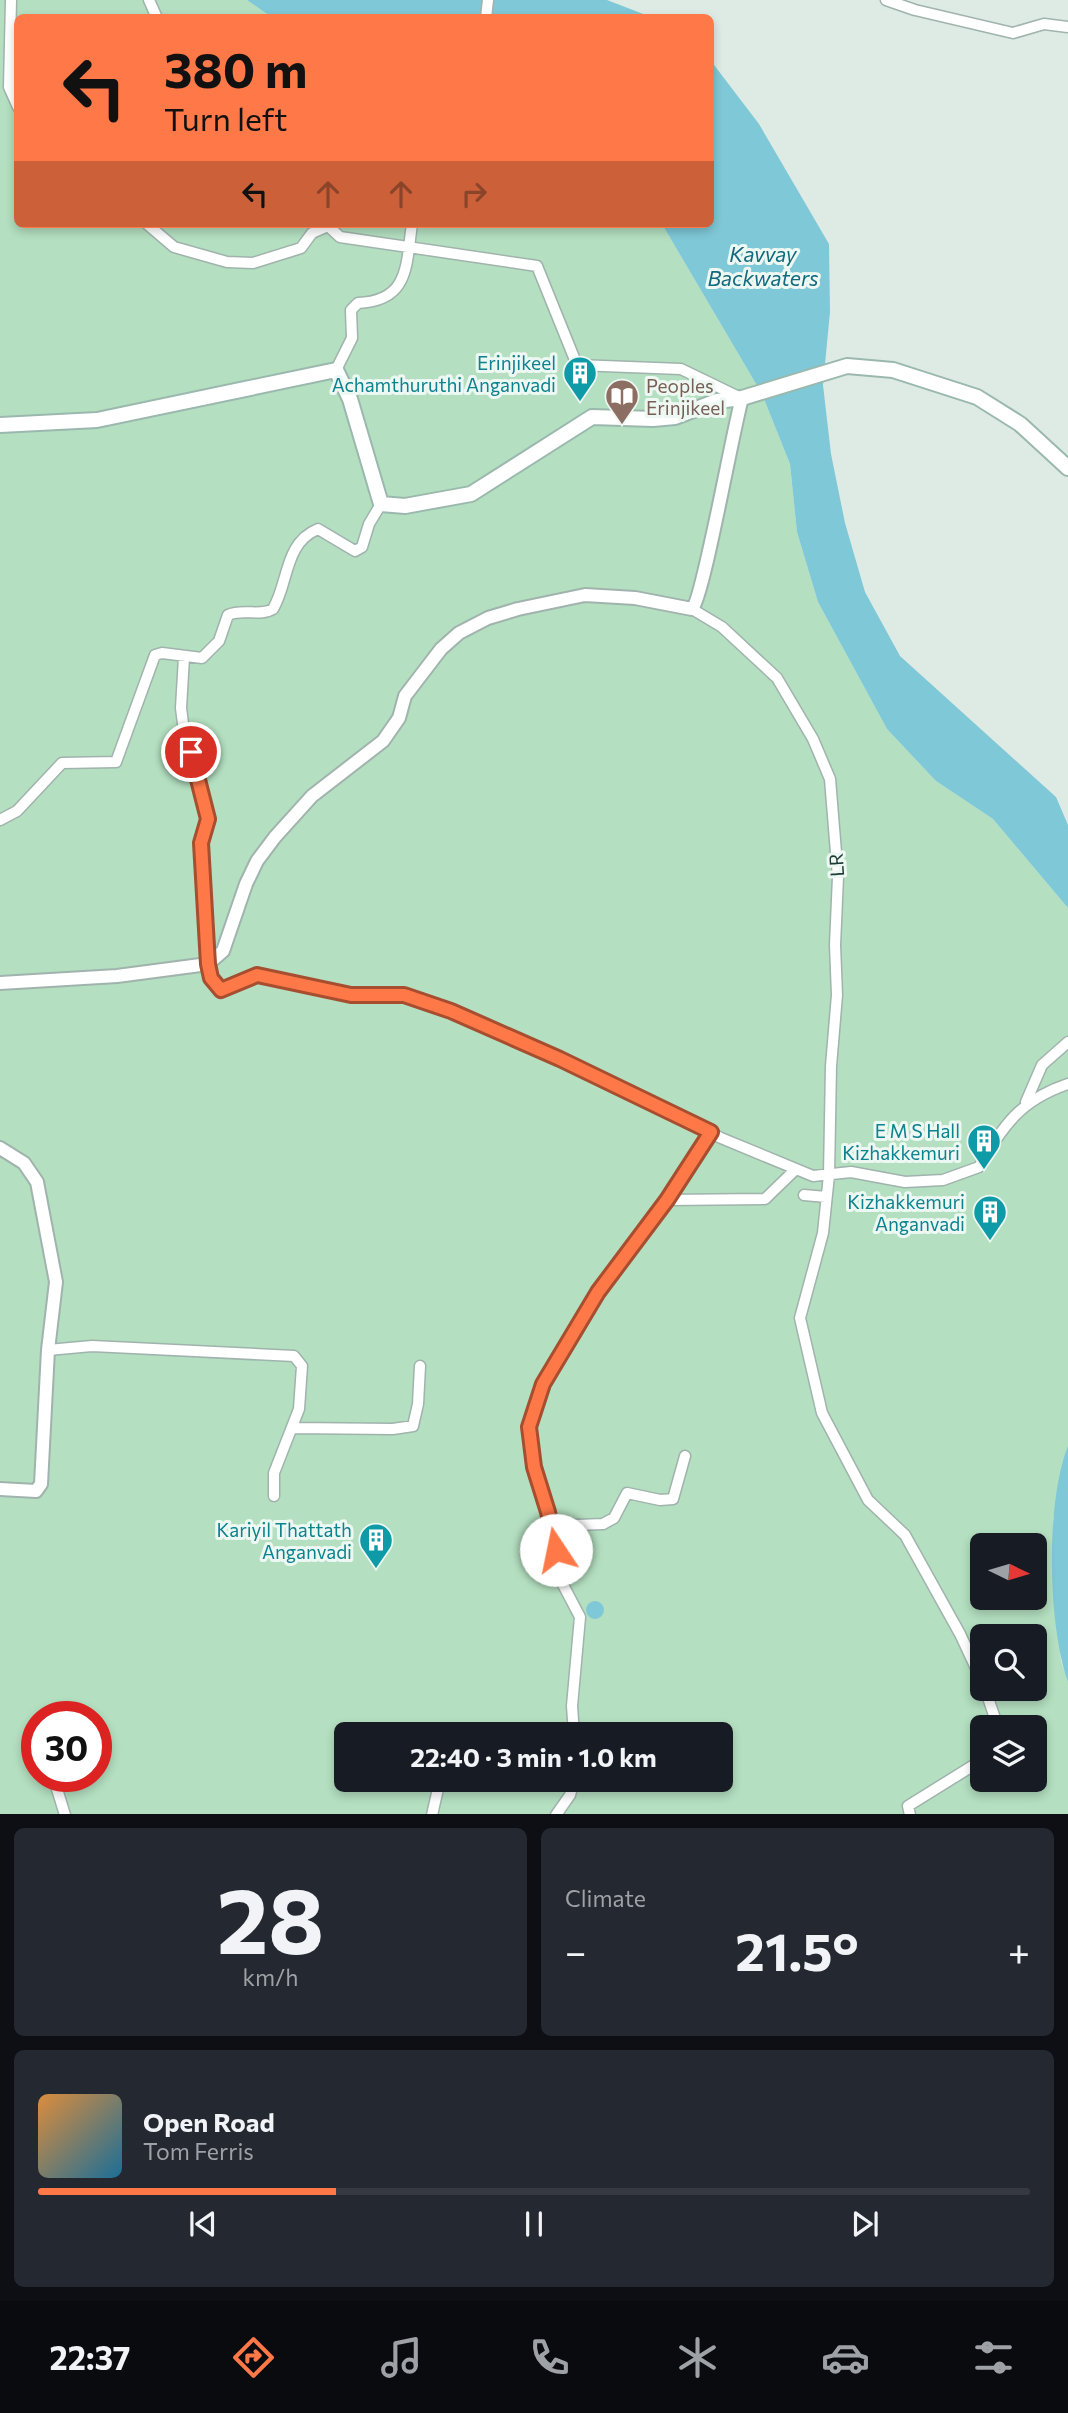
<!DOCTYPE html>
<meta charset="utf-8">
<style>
body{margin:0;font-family:Commissioner,sans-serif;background:#242831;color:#f1f3f6;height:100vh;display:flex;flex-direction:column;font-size:26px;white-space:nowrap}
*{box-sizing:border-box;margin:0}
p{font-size:23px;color:#9ea1a6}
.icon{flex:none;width:38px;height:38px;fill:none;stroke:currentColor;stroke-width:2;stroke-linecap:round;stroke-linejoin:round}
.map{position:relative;height:1814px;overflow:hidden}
.details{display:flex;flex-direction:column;gap:14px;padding:14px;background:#0d0f14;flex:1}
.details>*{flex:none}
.top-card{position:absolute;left:14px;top:14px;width:700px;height:214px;border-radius:10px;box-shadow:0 4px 10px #0003;background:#ff7848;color:#111;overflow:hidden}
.needle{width:46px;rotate:95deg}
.buttons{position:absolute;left:970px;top:1533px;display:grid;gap:14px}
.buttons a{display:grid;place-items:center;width:77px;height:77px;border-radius:10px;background:#171b24;box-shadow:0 4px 10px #0003;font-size:35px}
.speed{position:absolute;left:21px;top:1701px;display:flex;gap:14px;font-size:35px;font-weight:700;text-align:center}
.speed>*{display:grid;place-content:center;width:91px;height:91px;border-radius:50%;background:#171b24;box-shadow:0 4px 10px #0003;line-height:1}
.speed .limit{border:10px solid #d22;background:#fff;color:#111}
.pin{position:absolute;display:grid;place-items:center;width:60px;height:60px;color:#fff;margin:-30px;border:4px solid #fff;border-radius:50%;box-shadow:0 2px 7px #0007}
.me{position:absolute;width:77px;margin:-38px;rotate:349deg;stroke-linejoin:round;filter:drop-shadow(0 0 5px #0008)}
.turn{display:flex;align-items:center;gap:24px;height:147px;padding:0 35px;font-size:32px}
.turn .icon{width:91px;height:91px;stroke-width:2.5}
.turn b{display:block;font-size:49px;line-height:60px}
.lanes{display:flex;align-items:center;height:66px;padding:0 35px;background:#0003;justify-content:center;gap:35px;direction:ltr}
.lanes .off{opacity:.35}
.big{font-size:52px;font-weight:700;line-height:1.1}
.details .widget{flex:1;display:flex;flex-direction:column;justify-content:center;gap:10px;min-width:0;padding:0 24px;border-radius:10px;background:#242831}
.details .dial{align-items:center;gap:0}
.dial b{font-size:91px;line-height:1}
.song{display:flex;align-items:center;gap:21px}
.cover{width:84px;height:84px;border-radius:10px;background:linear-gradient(135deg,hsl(30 70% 55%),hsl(200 70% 35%))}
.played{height:7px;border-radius:4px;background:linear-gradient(90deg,#ff7848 30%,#363941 30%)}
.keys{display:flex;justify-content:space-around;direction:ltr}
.heat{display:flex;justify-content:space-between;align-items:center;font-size:38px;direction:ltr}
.details .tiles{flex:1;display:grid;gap:14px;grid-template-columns:1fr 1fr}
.widget:last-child{grid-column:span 2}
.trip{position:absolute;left:334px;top:1722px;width:399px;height:70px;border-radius:10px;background:#171b24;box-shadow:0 4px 10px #0003;font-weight:700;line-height:70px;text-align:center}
.tabs{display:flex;height:112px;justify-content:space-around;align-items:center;background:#090b0e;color:#9ea1a6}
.tabs .icon{width:49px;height:49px}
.tabs .active{color:#ff7848}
.tabs b{font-size:32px;color:#f1f3f6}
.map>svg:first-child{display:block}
</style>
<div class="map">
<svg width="1068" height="1815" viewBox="0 0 1068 1815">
<rect width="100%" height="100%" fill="#deebe5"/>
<!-- green -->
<path fill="#b4dfc0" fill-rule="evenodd" d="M0 0H247L273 17 18 18V224H662L762 394 790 464 797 532 818 602 887 729 936 781 993 819 1068 908V1446L1053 1519 1054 1587 1061 1661 1068 1682V1814L0 1815ZM982 1545H1034V1598H982ZM982 1636H1034V1689H982ZM37 1717H96V1776H37ZM982 1727H1034V1780H982ZM346 1734H721V1780H346Z"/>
<!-- water -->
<path fill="#7fc8d7" d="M247 0H607L651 17 273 18Z
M711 61 759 124 829 244 830 312 823 385 831 454 845 523 865 592 900 656 1056 797 1068 825V908L993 819 936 781 887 729 818 602 797 532 790 464 762 394 662 224H710Z
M1068 1446V1682C1048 1625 1045 1504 1068 1446Z
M586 1610a9 9 0 1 1 18 0a9 9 0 1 1-18 0Z"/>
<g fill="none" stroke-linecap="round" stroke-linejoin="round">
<!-- minor casing -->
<g stroke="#a0b3ad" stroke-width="13">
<path id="minor" d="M11 0 9 87 18 107
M149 0 157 18
M886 0 915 10 1013 33 1044 24 1068 27
M486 18 488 0
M147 224 174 247 227 262 253 263 301 248 312 233 328 226
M326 224 340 237 537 266 577 365 681 369 741 398
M336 370 352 338 351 310 358 303C410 301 406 264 412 224
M692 609 722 627 777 678 813 739 830 779 838 877 835 945 837 995 831 1066 829 1175 823 1233 800 1318 822 1413 868 1500 905 1535 960 1634 982 1681
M184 657 181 708 185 739 196 766 208 819 201 843 208 964 211 978 221 990 257 975 351 995H404L451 1011 560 1059 721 1138 813 1176 851 1172 905 1182 943 1180 979 1167C1004 1125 1020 1100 1068 1084
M0 820 17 811 62 763 116 762 155 655 162 653 202 658 219 641 228 615C243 608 260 617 273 609 289 582 284 543 318 529L355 551 362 547 369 524 381 504
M1026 1102 1042 1065 1068 1042
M804 1195 826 1197
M667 1200 765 1199 796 1169
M48 1350 92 1346 294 1356 302 1366 299 1409 274 1473V1496
M293 1428 393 1429 413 1426 418 1404 420 1366
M551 1526 603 1524 614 1518 627 1493 660 1500 673 1499 685 1456
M985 1689 998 1727
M574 1734 572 1706 580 1617 560 1579 548 1512 534 1467 529 1428 543 1384 558 1355 580 1326 599 1292 667 1200 711 1132
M53 1776 65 1815
M432 1815 440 1780
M556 1815 570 1795 574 1780
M910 1815 908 1806 982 1760"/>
</g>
<!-- tertiary casing -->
<g stroke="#a0b3ad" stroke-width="16">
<path id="tertiary" d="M0 983 117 976 208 964 223 951 246 884 257 861 275 837 312 796 383 741 399 718 405 696 441 649 459 633 488 618 518 609 585 595 635 598 692 609C703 599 733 429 742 398
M0 1148 24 1163 37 1182 56 1282 48 1350 41 1484 36 1491 0 1489"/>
</g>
<!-- secondary casing -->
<g stroke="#9bb8ae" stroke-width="18">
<path id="secondary" d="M0 425 97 420 336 370 350 399 381 504 405 506 471 494 592 417 653 419 675 417 717 401 742 398 847 366 893 370 977 397 1020 424 1068 468"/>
</g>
<!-- minor -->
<use href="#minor" stroke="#fff" stroke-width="10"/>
<!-- tertiary -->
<use href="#tertiary" stroke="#fff" stroke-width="12"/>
<!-- secondary -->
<use href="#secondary" stroke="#fff" stroke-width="14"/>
</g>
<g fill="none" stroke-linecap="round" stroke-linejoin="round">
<!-- route casing -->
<g stroke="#a64e2f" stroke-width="18">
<path id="route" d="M191 752 208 819 201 843 208 964 211 978 221 990 257 975 351 995H404L451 1011 560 1059 711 1132 667 1200 598 1292 543 1384 529 1427 534 1467 548 1512 556 1550"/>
</g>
<!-- route -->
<use href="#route" stroke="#ff7848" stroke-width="12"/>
</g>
<!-- icons -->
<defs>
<g id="building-pin" transform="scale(1.75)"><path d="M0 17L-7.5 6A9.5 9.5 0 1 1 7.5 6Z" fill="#0f9aa8" stroke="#eef8f3"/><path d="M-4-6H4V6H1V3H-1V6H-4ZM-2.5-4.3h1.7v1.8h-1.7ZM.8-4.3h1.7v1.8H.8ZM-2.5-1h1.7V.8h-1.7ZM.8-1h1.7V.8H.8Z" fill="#fff"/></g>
<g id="library-pin" transform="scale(1.75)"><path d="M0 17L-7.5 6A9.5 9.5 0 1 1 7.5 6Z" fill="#8d6e63" stroke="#eef8f3"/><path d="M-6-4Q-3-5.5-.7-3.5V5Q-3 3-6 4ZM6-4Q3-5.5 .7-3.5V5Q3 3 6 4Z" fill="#fff"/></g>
</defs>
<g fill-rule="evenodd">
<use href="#building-pin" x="580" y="373"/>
<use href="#library-pin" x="622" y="396"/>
<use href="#building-pin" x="984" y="1141"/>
<use href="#building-pin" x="990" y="1212"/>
<use href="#building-pin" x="376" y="1540"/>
</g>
<g text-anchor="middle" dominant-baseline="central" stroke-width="6" stroke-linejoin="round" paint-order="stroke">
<!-- culture labels -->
<g font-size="19" fill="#0d838f" stroke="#eef8f3" text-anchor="end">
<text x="556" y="362">Erinjikeel<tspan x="556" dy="22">Achamthuruthi Anganvadi</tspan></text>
<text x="960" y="1130">E M S Hall<tspan x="960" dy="22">Kizhakkemuri</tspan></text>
<text x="965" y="1201">Kizhakkemuri<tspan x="965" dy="22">Anganvadi</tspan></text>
<text x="352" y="1529">Kariyil Thattath<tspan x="352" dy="22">Anganvadi</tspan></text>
</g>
<!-- education labels -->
<g font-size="19" fill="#785e54" stroke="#eef8f3" text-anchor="start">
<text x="646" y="385">Peoples<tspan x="646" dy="22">Erinjikeel</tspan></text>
</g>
<!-- street labels -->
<g font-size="19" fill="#1d3c35" stroke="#eef8f3">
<text transform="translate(836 865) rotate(-94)">LR</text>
</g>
<!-- water labels -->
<g font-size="21" font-style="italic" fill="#126a7e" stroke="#eef8f3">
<text x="763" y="253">Kavvay<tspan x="763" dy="24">Backwaters</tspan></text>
</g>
</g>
</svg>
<div class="buttons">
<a><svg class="needle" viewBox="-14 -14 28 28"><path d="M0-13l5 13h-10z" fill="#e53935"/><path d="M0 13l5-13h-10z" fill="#9ea1a6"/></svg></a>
<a><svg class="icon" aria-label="search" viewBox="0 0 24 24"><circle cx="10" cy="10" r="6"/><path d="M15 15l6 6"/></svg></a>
<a><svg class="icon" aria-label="layers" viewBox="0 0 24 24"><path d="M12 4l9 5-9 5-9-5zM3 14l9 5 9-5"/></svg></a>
</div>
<div class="speed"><div class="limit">30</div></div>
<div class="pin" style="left:191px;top:752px;background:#d93025"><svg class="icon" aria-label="arrive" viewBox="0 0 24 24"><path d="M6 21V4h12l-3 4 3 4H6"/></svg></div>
<svg class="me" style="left:556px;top:1550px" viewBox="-20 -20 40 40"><circle r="19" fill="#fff"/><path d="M0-13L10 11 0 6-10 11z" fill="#ff7848"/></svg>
<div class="trip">22:40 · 3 min · 1.0 km</div>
<div class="top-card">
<div class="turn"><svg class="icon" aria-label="left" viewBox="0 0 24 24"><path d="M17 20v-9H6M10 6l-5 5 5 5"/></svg><div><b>380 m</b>Turn left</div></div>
<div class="lanes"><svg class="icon" aria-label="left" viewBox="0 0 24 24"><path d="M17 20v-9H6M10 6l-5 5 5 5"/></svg><svg class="icon off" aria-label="ahead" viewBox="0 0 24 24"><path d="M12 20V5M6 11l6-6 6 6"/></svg><svg class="icon off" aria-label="ahead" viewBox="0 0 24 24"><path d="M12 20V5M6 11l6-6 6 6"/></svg><svg class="icon off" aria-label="right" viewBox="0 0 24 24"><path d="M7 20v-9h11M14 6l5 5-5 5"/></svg></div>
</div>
</div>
<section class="details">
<div class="tiles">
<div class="widget dial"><b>28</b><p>km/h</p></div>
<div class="widget"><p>Climate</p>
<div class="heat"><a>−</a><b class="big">21.5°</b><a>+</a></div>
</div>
<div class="widget">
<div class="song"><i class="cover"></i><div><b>Open Road</b><p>Tom Ferris</p></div></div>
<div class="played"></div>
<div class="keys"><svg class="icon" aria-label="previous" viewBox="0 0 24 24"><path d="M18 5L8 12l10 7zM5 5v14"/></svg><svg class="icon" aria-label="pause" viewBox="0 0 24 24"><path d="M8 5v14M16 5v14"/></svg><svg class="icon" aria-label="next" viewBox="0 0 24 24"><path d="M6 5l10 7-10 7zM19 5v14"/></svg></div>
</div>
</div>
</section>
<nav class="tabs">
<b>22:37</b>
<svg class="icon active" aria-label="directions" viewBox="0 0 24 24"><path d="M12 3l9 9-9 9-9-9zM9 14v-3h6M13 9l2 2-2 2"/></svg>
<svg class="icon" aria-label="music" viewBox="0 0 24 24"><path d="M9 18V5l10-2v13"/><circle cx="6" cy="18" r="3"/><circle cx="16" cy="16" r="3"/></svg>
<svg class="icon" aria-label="phone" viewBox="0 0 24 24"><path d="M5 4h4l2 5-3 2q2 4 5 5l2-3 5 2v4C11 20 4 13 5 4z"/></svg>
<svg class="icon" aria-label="climate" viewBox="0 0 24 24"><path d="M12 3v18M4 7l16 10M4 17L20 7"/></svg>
<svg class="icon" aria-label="car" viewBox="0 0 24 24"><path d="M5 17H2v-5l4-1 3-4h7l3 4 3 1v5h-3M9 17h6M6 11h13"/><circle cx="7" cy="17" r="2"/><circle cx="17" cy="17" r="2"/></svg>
<svg class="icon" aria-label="filters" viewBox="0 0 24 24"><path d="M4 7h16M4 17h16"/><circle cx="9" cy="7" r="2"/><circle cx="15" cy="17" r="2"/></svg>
</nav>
